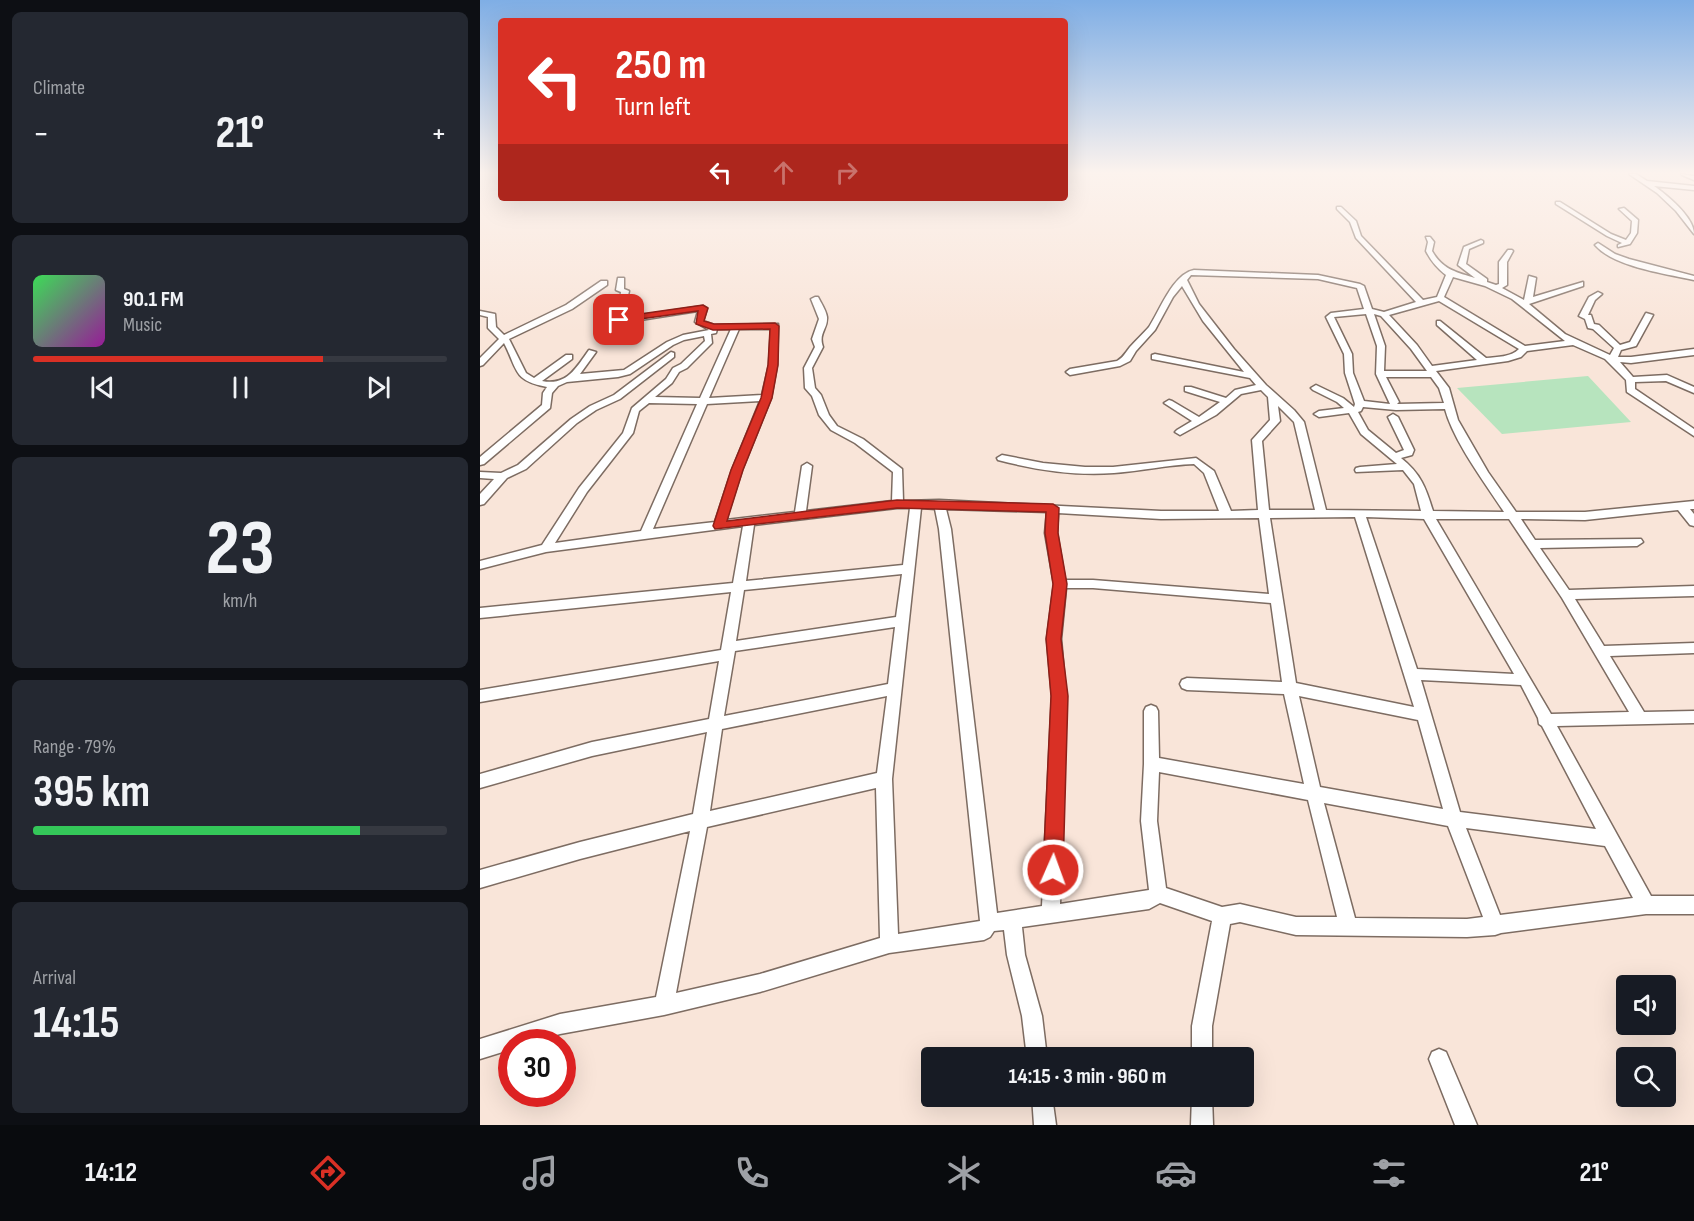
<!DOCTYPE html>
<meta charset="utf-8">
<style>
body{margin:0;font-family:"Sofia Sans Condensed",sans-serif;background:#242831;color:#f1f3f6;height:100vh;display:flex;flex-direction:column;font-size:22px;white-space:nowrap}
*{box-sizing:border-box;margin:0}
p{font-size:20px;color:#9ea1a6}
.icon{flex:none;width:33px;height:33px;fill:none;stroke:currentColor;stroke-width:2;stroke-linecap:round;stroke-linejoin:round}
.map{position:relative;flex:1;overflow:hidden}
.details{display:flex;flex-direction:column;gap:12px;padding:12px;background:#0d0f14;width:480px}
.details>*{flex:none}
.banner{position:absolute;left:18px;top:18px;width:570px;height:183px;border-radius:6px;box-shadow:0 6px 24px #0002;background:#d93025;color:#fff;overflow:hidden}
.buttons{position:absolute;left:1136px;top:975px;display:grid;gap:12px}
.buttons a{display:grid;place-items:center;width:60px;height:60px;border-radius:6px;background:#171b24;box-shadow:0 6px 24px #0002;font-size:30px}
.speed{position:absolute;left:18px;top:1029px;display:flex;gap:12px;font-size:30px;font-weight:700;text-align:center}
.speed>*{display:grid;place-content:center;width:78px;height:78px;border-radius:50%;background:#171b24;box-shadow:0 6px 24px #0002;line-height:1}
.speed .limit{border:9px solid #d22;background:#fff;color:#111}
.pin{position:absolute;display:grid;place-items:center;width:51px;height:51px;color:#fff;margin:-26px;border-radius:12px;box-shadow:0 3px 9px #0006}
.me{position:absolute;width:66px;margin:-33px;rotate:2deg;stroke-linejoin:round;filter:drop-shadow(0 0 4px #0008)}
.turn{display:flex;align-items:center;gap:21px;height:126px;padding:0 18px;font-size:27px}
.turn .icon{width:78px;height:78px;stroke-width:2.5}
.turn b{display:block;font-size:42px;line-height:51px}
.lanes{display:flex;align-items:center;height:57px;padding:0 18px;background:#0003;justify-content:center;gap:30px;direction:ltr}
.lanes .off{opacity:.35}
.big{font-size:45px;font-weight:700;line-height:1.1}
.details .widget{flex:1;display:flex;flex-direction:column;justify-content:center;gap:9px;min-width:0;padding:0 21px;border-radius:9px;background:#242831}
.details .dial{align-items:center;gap:0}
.dial b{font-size:78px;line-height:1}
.song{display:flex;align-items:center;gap:18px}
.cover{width:72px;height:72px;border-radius:9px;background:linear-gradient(135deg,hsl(130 70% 55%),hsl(300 70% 35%))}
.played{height:6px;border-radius:3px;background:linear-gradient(90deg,#d93025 70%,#363941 70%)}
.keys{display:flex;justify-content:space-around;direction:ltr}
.heat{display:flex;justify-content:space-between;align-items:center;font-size:33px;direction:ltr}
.charge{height:9px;border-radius:4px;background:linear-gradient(90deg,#34c759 79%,#363941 0)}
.trip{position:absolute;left:441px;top:1047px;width:333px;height:60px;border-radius:6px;background:#171b24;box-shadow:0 6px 24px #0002;font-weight:700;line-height:60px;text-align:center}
.tabs{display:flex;height:96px;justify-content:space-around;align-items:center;background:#090b0e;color:#9ea1a6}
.tabs .icon{width:42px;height:42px}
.tabs .on{color:#d93025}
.tabs b{font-size:27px;color:#f1f3f6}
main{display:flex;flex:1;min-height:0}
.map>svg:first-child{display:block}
</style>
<main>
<section class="details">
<div class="widget"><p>Climate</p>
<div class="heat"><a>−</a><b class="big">21°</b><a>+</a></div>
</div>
<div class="widget">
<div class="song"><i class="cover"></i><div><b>90.1 FM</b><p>Music</p></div></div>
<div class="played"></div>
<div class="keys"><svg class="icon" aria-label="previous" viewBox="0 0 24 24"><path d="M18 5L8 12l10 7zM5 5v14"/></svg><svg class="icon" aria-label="pause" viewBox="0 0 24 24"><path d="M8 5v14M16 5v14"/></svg><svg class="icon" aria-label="next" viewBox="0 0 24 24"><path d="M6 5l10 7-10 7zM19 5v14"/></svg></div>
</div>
<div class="widget dial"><b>23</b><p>km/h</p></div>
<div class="widget"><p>Range · 79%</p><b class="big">395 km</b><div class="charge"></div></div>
<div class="widget"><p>Arrival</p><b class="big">14:15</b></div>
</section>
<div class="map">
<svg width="1214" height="1125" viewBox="0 0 1214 1125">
<rect width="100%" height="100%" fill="#f9e5d9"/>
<!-- green -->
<path fill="#b7e4be" d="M1108 376 1151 422 1022 434 977 388Z"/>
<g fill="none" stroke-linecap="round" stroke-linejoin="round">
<!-- minor casing -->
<g stroke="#7d6c62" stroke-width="3">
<path id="minor" d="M1149 174H1156L1167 181 1214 186V190L1174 186C1187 195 1214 217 1214 234L1196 211 1177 193Z
M1201 174 1214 176V180L1202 175Z
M1076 202H1080L1131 234 1146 240 1151 233 1152 221 1139 209 1144 208 1158 220 1157 233 1150 244 1138 247V245L1142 243 1127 236 1076 204Z
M857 207H861L876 221 881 236 943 300 957 297 966 275C957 268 951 261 946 251L948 242 946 237H950L954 242 952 251C963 270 976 272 995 278L978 265 984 247 1001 240 1003 241V243L989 249 986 264 1007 279V282L1016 285 1019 284V262L1028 250H1032L1033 251 1027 262V285L1022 288 1044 300 1049 276 1056 278 1053 297 1103 282V286L1049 304 1085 334 1130 355 1134 348 1113 329 1108 328 1105 319 1099 316 1109 297 1118 292 1122 294 1115 300 1108 315H1111L1114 324 1119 325 1140 345 1150 342 1166 313 1173 315 1156 346 1141 350 1138 357H1151L1214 349V355L1151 363 1140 362 1153 377 1187 375 1214 387V393L1186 381 1155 382V389L1214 429V436L1147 392 1146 380 1125 359 1093 345 1047 351 1041 357 1028 361 956 371 969 388 978 420 1008 472 1036 512H1105L1214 501V509H1210L1214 514V526L1210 525 1198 510 1105 520 1041 519 1055 540 1161 539 1163 542 1157 546 1060 548 1089 590 1214 586V596L1095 599 1124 646 1214 643V653L1130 656 1164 712 1214 711V723L1077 726 1171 896H1214V914H1166L1021 933 1015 935 987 937 816 935 760 922 750 924 732 1026V1058H712V1026L732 921 680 903 669 909 542 927 545 955 562 1016 567 1058H547L542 1016 527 955 524 930 514 931 510 937 504 940 409 953 280 992 184 1015 80 1034 52 1042H32V1049L0 1059V1039L80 1014 176 997 210 831 100 859 0 888V870L100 842 213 814 227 732 112 756 0 788V774L112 742 229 719 239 661 0 702V690L241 650 251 592 0 618V608L253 583 263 526 66 552 0 569V561L62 545 99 488 143 433 152 408 186 379 193 368 201 364 225 341 224 336 204 340 193 345 150 374 138 377 87 382 78 386 72 393 70 408 4 464 0 465V457L62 405 63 393 67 387C33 381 38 370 24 343L3 365 0 366V358L19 339 8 328V317L0 315V311L15 314 16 327 24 335 86 305 121 281H127V285L92 309 29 339 46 373 54 378 86 355H92V359L62 381C87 386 96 368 109 350L116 352 100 374 144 370 187 342 203 335 229 330 215 322 218 311 141 323 136 322 141 292 136 290 138 278H144V289L149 291 143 318 223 306 227 308 223 321 234 325 298 324 297 365 291 398 262 470 246 520 315 512 322 466 327 463 332 466 326 511 412 501 413 472 375 443 351 430 339 415 332 396 325 388 324 368 335 347 332 339 339 319 331 299 335 297H338C341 303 346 310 347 317 348 329 338 333 343 347L332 368 335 388 341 395 349 415 357 426 383 439 422 469 423 501 459 500 681 511H739L724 473 714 464C687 465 661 471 634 473 595 476 556 470 518 460L517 458 522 455 563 463 605 467H633L716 458 734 471 751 511 778 510 772 440 790 420 788 397 781 390 761 394 736 415 700 435 695 432 697 430 712 421 684 403 689 400 692 401 719 417 740 402 705 391V387H711L746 398 755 390 776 385 770 378 672 359V355L675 354 764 372 723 321 702 286 693 297 675 330 656 351 650 361 640 366 590 375 586 372 590 369 637 361C644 357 645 353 650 347 656 340 663 334 669 327 680 310 693 274 714 270L838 275 880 284 884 286 892 309 904 312 936 302 876 238 870 222 857 209ZM711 275 838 279 877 288 884 309 851 313 846 317 864 354 865 373 875 404 874 407 863 398 836 385 831 388 833 390 857 402 864 408 839 411 834 414 839 417 869 413 881 434 917 464 880 467 876 468 875 470 876 472 923 470 934 484 941 511 846 510 824 422 814 410 786 385 754 349 719 304 707 280ZM973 277 1005 286 1032 299 1085 341 1045 346 964 297ZM959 301 1039 349C1031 357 1017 357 1006 358L960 321H957V325L997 360 952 366 937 345 909 315ZM886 314 897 346 896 374 910 404 884 401 873 373 872 354 854 317ZM894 314 901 316 931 349 947 371H904L905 346ZM237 329H251L220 398 175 397 192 383 199 372 207 368 232 343 231 334 236 333ZM259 329H291L289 365 282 395 229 398ZM906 377H951L959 388 964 403 917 404 919 402ZM280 401 252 470 235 522 173 529 227 404ZM169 403 217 404 161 531 75 543 107 492 153 433 159 411ZM798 406 814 422 835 510H789L782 441 800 421ZM883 407 916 410 965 409C974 442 1005 483 1024 512L953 511C946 488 941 474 921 458L932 455 934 450 918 417 913 414 908 417 924 450 916 453 888 430 878 412 881 411ZM417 508H430L423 565 266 581 274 525ZM441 508 455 509 459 529 500 921 418 934 412 779ZM466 509 567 512 565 533 574 584 567 639 572 696 562 906 517 913 471 529ZM578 513 681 519 779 518 789 594 613 580H585L577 533ZM875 517 934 707 816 683 790 518ZM886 517 944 519 1034 674 937 669ZM956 519H1029L1082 598 1149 712 1071 714ZM422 574 416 617 256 641 264 590ZM586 588H613L791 603 802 682 707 678 702 680 700 684 702 688 707 690 804 694 824 784 679 758 678 711 676 707 671 705 666 707 664 711V764L661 821 669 890 580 904 586 696 581 639ZM415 627 408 684 244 716 255 651ZM941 680 1041 685 1058 718 1059 724 1062 726 1116 829 980 812ZM407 696 397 773 230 811 242 729ZM819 696 938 720 963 809 840 787ZM679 772 828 800 857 917H816L760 904 742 907 686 888 677 821ZM396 788 400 938 280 974 196 993 227 827ZM844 803 968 826 1003 917 987 919 875 918ZM986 828 1125 846 1153 898 1020 915Z
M1118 243 1135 254 1149 259 1214 276V280C1187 274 1135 267 1116 246L1115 245Z
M191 352 194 353V357L140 399 116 410 97 423 46 469 27 478 4 504 0 505V494L14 479 0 478V472L21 473 38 465 91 419 110 406 134 395Z
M959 1049 966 1052 997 1125H975L949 1059 952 1052Z
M552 1096H572L576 1125H554Z
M712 1096H732L733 1125H711Z"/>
</g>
<!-- minor -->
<use href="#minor" fill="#fff" fill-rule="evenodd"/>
</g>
<!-- sky -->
<linearGradient id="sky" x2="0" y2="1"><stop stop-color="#7faee5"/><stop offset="0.52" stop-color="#fcf3ee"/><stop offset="1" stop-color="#fcf3ee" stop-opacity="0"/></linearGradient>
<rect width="1214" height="332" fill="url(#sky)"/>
<!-- route -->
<path fill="#d93025" stroke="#8d1f18" stroke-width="1.5" d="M223 305 228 308 224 321 234 324 295 323 299 326 298 365 292 398 263 470 247 521 417 500 573 504 579 508 578 533 587 584 581 639 588 696 583 870 580 877 573 880 566 877 563 870 571 696 566 639 573 584 565 533 566 512 417 508 235 529 233 526 251 470 281 398 288 365 290 329 233 330 216 324 218 311 139 322 134 320 139 317Z"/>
</svg>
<div class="buttons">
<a><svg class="icon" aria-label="sound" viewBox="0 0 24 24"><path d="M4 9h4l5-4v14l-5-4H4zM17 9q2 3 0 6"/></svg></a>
<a><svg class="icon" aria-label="search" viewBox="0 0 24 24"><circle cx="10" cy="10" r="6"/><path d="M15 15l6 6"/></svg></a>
</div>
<div class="speed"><div class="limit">30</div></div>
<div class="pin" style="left:139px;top:320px;background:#d93025"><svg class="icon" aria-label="arrive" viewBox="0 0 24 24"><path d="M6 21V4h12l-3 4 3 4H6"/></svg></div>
<svg class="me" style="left:573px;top:870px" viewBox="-20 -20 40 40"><circle r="17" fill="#d93025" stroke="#fff" stroke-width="3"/><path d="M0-11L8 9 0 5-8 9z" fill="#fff"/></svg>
<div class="trip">14:15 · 3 min · 960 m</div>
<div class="banner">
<div class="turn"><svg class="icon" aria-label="left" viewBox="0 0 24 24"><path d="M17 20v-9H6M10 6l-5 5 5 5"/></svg><div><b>250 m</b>Turn left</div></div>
<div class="lanes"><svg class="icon" aria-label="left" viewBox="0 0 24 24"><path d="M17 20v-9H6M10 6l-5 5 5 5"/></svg><svg class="icon off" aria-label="ahead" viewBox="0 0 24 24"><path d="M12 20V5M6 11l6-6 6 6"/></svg><svg class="icon off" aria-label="right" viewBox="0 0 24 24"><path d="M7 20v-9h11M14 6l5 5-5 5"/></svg></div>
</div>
</div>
</main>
<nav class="tabs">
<b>14:12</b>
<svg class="icon on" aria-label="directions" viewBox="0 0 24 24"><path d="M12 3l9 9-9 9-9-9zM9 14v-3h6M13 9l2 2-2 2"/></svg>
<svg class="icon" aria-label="music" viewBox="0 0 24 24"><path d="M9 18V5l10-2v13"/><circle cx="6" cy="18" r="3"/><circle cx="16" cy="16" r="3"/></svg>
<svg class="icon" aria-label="phone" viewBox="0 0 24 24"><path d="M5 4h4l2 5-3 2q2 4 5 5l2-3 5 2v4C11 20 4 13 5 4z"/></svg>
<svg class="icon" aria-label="climate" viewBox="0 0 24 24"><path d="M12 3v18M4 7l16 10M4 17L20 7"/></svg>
<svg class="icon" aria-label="car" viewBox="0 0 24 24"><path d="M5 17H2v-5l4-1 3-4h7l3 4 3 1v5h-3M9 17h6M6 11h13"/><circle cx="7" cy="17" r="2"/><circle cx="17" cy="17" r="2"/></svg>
<svg class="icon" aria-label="filters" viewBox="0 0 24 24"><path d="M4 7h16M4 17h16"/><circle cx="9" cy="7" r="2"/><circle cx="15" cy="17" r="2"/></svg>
<b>21°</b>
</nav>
